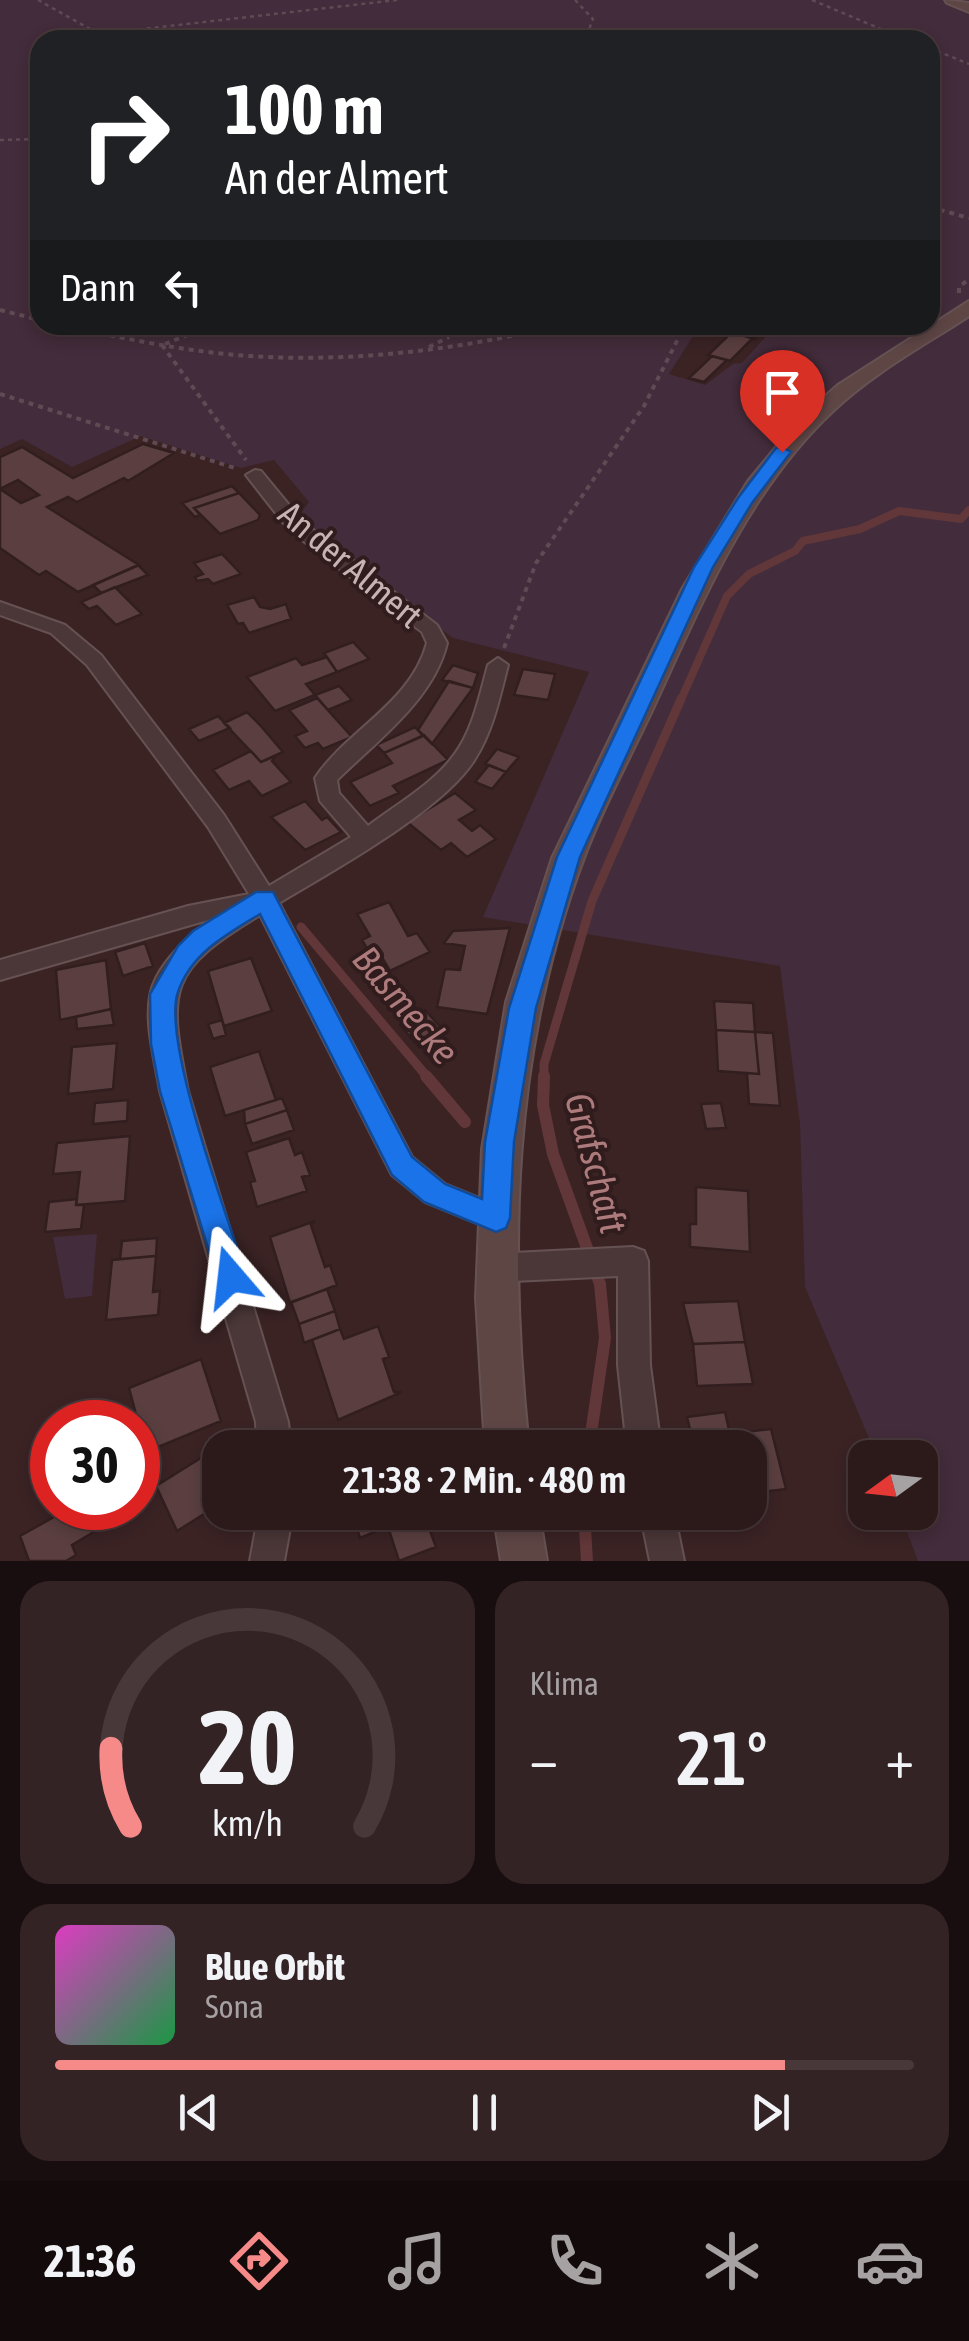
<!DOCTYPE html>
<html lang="de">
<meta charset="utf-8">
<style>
body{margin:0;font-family:"Asap Condensed",sans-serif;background:#342324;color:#f1f3f6;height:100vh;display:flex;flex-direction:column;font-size:38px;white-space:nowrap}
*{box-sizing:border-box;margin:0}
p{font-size:32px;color:#a6a1a3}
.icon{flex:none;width:55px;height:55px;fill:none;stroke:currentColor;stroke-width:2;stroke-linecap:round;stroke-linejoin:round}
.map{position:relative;height:1561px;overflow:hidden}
.sheet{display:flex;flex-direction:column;gap:20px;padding:20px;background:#180e0f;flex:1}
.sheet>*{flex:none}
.top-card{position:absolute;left:30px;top:30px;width:910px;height:305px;border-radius:30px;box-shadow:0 5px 15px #0003,0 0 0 2px #48383a;background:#202124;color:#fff;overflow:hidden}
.needle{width:65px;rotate:255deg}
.tools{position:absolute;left:848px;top:1440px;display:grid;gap:20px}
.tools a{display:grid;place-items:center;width:90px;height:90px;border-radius:20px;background:#2c1a1b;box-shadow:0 5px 15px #0003,0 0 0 2px #48383a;font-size:50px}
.speed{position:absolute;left:30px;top:1400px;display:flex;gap:20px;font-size:50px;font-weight:700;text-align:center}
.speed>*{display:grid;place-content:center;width:130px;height:130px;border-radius:50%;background:#2c1a1b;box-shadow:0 5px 15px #0003,0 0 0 2px #48383a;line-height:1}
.speed .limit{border:15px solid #d22;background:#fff;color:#111}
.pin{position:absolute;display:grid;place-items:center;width:85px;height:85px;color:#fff;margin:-102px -42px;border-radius:50% 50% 50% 0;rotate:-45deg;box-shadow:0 0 10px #0007}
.pin .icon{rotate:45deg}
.me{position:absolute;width:110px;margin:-55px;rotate:343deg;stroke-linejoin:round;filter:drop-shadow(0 0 8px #0008)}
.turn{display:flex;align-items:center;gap:35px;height:210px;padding:0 30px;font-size:45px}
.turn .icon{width:130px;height:130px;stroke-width:2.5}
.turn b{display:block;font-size:70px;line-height:85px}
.then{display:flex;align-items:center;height:95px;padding:0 30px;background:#0003;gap:20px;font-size:38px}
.big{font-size:75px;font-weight:600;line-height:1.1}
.sheet .tile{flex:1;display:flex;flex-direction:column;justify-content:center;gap:15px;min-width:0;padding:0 35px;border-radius:30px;background:#342324}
.sheet .dial{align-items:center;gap:0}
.dial svg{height:260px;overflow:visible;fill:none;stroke:#48383a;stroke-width:7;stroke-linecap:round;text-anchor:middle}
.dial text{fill:#f1f3f6;stroke:none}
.song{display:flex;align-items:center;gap:30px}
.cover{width:120px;height:120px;border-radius:15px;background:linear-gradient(135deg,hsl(310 70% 55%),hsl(140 70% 35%))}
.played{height:10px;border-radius:5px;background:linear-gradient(90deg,#f58a89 85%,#48383a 85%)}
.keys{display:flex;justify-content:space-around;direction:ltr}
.heat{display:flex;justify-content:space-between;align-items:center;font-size:55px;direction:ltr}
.sheet .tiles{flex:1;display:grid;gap:20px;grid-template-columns:1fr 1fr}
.tile:last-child{grid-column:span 2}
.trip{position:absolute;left:202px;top:1430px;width:565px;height:100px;border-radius:30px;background:#2c1a1b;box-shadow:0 5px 15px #0003,0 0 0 2px #48383a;font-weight:600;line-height:100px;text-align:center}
.menu{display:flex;height:160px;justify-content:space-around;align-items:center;background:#120a0b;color:#a6a1a3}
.menu .icon{width:70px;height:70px}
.menu .on{color:#f58a89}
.menu b{font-size:45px;color:#f1f3f6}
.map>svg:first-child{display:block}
</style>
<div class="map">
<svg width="969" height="1561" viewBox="0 0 969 1561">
<rect width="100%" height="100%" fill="#3b2324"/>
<!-- green -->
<path fill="#432c3b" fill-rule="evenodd" d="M0 0H969V1561H918L900 1513 920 1512V1458L877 1457 805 1287 800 1124 780 966 483 917 589 672 453 638 296 520 309 502 274 460 241 468 141 436 72 467 22 439 0 449ZM40 40H930V325H776L742 363 733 364 705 385 669 374 700 325H40Z
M97 1234 92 1296 65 1299 53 1237Z"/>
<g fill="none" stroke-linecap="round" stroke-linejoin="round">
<!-- stream-far2 -->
<path stroke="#623739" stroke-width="8" d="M680 702 727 596 749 574 795 551 803 541 860 529 899 511 961 519 969 510"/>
<!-- stream-far1 -->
<path stroke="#623739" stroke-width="9" d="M301 927 429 1079
M544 1079V1064L592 901 681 699"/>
<!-- stream -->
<path stroke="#623739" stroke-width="12" d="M426 1076 465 1122
M544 1076 543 1105 553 1154 600 1284 605 1338 589 1448
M584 1512 587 1561"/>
</g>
<!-- building -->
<path fill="#5b3f40" stroke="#321e1f" stroke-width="2.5" d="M724 325H763L768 326 755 339 720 329Z
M732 332 753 338 730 361 708 355Z
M712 356 727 360 704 382 689 378Z
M143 444 174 453 128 481 124 478 77 502 68 497 47 507 139 565 78 592 46 571 39 575 0 548V489L21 503 39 495 18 480 0 489V457L22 447 73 478Z
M232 486 239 493 194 508 200 515 195 517 182 503Z
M239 493 260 515 258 520 220 534 194 508Z
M222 554 241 574 213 584 208 579 197 581 195 577 203 574 194 563Z
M138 565 148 575 101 593 93 585Z
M115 587 142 614 116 625 97 606 89 609 81 602Z
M254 597 260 607 270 609 286 604 291 619 249 633 243 623 238 624 227 605Z
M353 642 369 659 337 672 324 653Z
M327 657 337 672 306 684 315 695 275 711 247 677 296 658 302 665Z
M453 665 478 673 473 688 442 680Z
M523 669 555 674 548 700 514 695Z
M449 681 473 688 432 744 418 730Z
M339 686 352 700 328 710 315 695Z
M317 698 352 737 323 749 318 743 305 748 295 736 307 731 289 710Z
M247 712 260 725 283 752 261 762 224 723Z
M218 716 230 728 199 741 189 729Z
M415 727 423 736 384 753 376 745Z
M424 735 448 760 393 786 399 793 370 806 350 782 392 763 384 753Z
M497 749 519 757 506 772 485 764Z
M251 751 261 762 275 756 272 761 291 782 262 796 249 781 229 790 213 770Z
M489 765 506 772 492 789 475 782Z
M455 793 476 810 459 820 472 831 480 825 496 839 467 857 451 843 441 850 407 822Z
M305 801 322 820 327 817 341 832 305 850 271 817Z
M389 902 408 936 417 933 430 952 390 971 380 954 372 957 362 940 370 936 357 914Z
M510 928 487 1014 437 1007 445 969 460 970 465 946 444 943 453 931Z
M145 943 153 966 123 976 115 952Z
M251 958 272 1011 224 1026 208 971Z
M106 960 111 1009 60 1020 56 970Z
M714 1001 753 1003 755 1032 716 1030Z
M111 1009 114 1025 77 1029 76 1017Z
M425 1010 444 1031 419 1047 400 1025Z
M222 1020 226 1035 213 1039 208 1024Z
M716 1030 755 1032 759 1074 718 1071Z
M755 1032 773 1033 780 1106 749 1104 747 1073 759 1074Z
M117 1043 113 1089 68 1094 72 1047Z
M259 1051 276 1100 225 1116 210 1067Z
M282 1098 287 1110 245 1124 244 1110Z
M128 1100 127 1121 93 1124 95 1103Z
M721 1103 726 1128 706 1129 701 1104Z
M287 1110 294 1130 252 1144 245 1124Z
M130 1136 125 1201 76 1205 80 1172 53 1174 57 1143Z
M289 1138 295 1155 302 1152 310 1175 302 1177 307 1191 257 1207 250 1182 255 1181 246 1152Z
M696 1187 748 1191 750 1252 690 1247V1224H696Z
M77 1199 76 1205H84L81 1229 45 1232 49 1202Z
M315 1221 311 1225 325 1267 330 1265 337 1285 290 1303 270 1237Z
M157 1238 156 1256 120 1259 122 1241Z
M156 1256 153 1292 160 1291 158 1315 106 1320 112 1260Z
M327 1289 335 1311 299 1324 291 1302Z
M738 1301 745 1342 693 1344 683 1303Z
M335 1311 340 1329 304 1343 299 1324Z
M378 1326 389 1357 383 1359 394 1392H402L338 1420 312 1340 340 1329 344 1339Z
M745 1342 753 1384 697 1386 693 1344Z
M201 1359 221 1421 146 1452 129 1388Z
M725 1412 730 1434 692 1438 687 1417Z
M771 1429 786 1489 753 1493 760 1520 715 1525 713 1512H750V1448H698L696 1438Z
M204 1456 220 1489V1504L177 1531 156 1486Z
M70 1508H88L97 1530 72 1545 76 1555 66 1561H29L20 1536Z
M352 1512H409L411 1517 360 1538Z
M423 1512 436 1547 399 1561 388 1527Z"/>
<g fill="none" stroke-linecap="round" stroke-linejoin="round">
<!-- street casing -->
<g stroke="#665253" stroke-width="4">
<path id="street" d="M255 470 261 471 303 522 437 625 447 643C434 699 377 741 337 780L339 793 368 826C397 804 433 784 454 755 473 730 480 694 488 665L498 658 508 665C500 696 493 731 475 759 444 810 332 871 279 903L412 1157 445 1184 506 1209 511 1218 506 1227 496 1231 425 1202 392 1175 260 915C168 971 167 987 188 1091L288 1422 291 1448H257L256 1422 160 1091C155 1061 145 1026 150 996 155 966 190 933 215 918L0 980V960L188 906 249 894 208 827 87 665 51 633 0 615V602L65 625 101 655 224 815 269 886 351 837 320 801 315 778C347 730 411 703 427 643L422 632 289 530 246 475Z
M633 1247 644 1251 648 1261 650 1365 661 1448H627L618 1365V1276L495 1282 484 1278 480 1268 484 1258 495 1254Z
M259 1512H293L284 1561H250Z
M640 1512H674L684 1561H650Z"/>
</g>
<!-- secondary casing -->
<g stroke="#665253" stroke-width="4">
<path id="secondary" d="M945 0 969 3V12L947 3Z
M969 301V316C923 346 873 373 833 411 749 490 704 598 657 700 633 753 604 804 584 858 512 1049 508 1248 529 1448H485L476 1298 482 1149 506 1002 552 858 682 589 748 481 801 417 838 385Z
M493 1512H539L547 1561H501Z"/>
</g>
<!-- path-far1 -->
<path stroke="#604a54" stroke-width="2.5" stroke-dasharray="4 4" stroke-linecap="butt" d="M38 0 99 34 103 40
M575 0 593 19 585 40
M812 0 907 40
M99 34 397 0
M930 48 969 64
M0 140 40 139"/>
<!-- path -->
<path stroke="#604a54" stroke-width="4" stroke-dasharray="5 5" stroke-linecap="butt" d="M930 207 969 218
M959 293V287L969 279
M0 310 40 320
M61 325C123 338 186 352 250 356 355 363 460 349 562 325
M165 344 212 325
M162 345 246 460
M429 347 449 337
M0 394 238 469
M504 648 536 563 644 406 685 325"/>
<!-- street -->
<use href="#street" fill="#4b3738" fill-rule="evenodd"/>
<!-- secondary -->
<use href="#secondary" fill="#5e4645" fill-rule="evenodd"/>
</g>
<!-- route -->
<path fill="#1a73e8" stroke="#114b97" stroke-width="2.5" d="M782 447 791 452 752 503 713 567 580 857 536 1008 514 1142 510 1218 506 1228 496 1232 424 1202 392 1175 260 914C227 934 191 953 178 992 161 1040 229 1222 247 1277L242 1287 231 1291 220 1287 160 1091 151 1044 150 994 178 946 193 931 256 892H273L412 1157 445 1184 482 1199 485 1142 509 1008 557 857 694 567 738 498 776 448Z"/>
<g text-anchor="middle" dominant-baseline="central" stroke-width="8" stroke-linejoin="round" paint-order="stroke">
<!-- street labels -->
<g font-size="35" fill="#c7b3b3" stroke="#301c1d">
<text transform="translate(351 564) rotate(40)">An der Almert</text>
</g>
<!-- water labels -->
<g font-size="38" font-style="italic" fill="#ae7b7d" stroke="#301c1d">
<text transform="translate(406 1005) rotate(50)">Basmecke</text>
<text transform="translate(596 1163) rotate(75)">Grafschaft</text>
</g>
</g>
</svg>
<div class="tools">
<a><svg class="needle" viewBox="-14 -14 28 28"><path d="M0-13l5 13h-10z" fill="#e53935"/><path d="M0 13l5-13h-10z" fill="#a6a1a3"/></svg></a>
</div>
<div class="speed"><div class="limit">30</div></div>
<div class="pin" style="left:782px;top:452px;background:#d93025"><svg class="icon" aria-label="arrive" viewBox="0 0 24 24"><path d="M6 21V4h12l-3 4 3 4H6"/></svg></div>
<svg class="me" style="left:231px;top:1277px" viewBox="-20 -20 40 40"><path d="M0-17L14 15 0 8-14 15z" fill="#1a73e8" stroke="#fff" stroke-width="4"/></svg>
<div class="trip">21:38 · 2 Min. · 480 m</div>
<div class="top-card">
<div class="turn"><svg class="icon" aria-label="right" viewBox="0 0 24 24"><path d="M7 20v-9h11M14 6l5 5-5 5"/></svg><div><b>100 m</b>An der Almert</div></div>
<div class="then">Dann<svg class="icon" aria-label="left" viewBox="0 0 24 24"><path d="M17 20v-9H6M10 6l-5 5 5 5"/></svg></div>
</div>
</div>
<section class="sheet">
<div class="tiles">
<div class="tile dial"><svg viewBox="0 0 100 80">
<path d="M14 69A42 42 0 1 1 86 69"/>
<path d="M14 69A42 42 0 0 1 8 45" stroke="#f58a89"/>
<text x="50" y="56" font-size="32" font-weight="700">20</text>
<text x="50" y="72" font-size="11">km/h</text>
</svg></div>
<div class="tile"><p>Klima</p>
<div class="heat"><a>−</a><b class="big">21°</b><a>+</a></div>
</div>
<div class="tile">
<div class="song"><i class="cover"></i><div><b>Blue Orbit</b><p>Sona</p></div></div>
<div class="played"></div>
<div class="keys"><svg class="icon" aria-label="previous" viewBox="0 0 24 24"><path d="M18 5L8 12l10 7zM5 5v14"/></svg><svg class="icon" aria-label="pause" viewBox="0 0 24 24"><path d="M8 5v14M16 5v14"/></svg><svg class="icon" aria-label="next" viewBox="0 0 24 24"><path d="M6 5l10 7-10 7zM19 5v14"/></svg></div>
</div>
</div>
</section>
<nav class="menu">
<b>21:36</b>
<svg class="icon on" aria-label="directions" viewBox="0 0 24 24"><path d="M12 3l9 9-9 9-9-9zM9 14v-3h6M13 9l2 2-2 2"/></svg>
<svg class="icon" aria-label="music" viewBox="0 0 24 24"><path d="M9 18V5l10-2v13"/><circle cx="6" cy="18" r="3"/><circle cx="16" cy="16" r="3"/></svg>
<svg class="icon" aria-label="phone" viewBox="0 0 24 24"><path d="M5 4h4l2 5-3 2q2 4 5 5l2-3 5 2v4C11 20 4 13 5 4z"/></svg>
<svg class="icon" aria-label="climate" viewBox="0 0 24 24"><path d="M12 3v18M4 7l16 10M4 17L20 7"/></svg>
<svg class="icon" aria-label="car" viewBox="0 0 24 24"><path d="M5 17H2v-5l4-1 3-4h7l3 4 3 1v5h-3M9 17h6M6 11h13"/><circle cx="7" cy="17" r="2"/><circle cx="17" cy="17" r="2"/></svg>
</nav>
